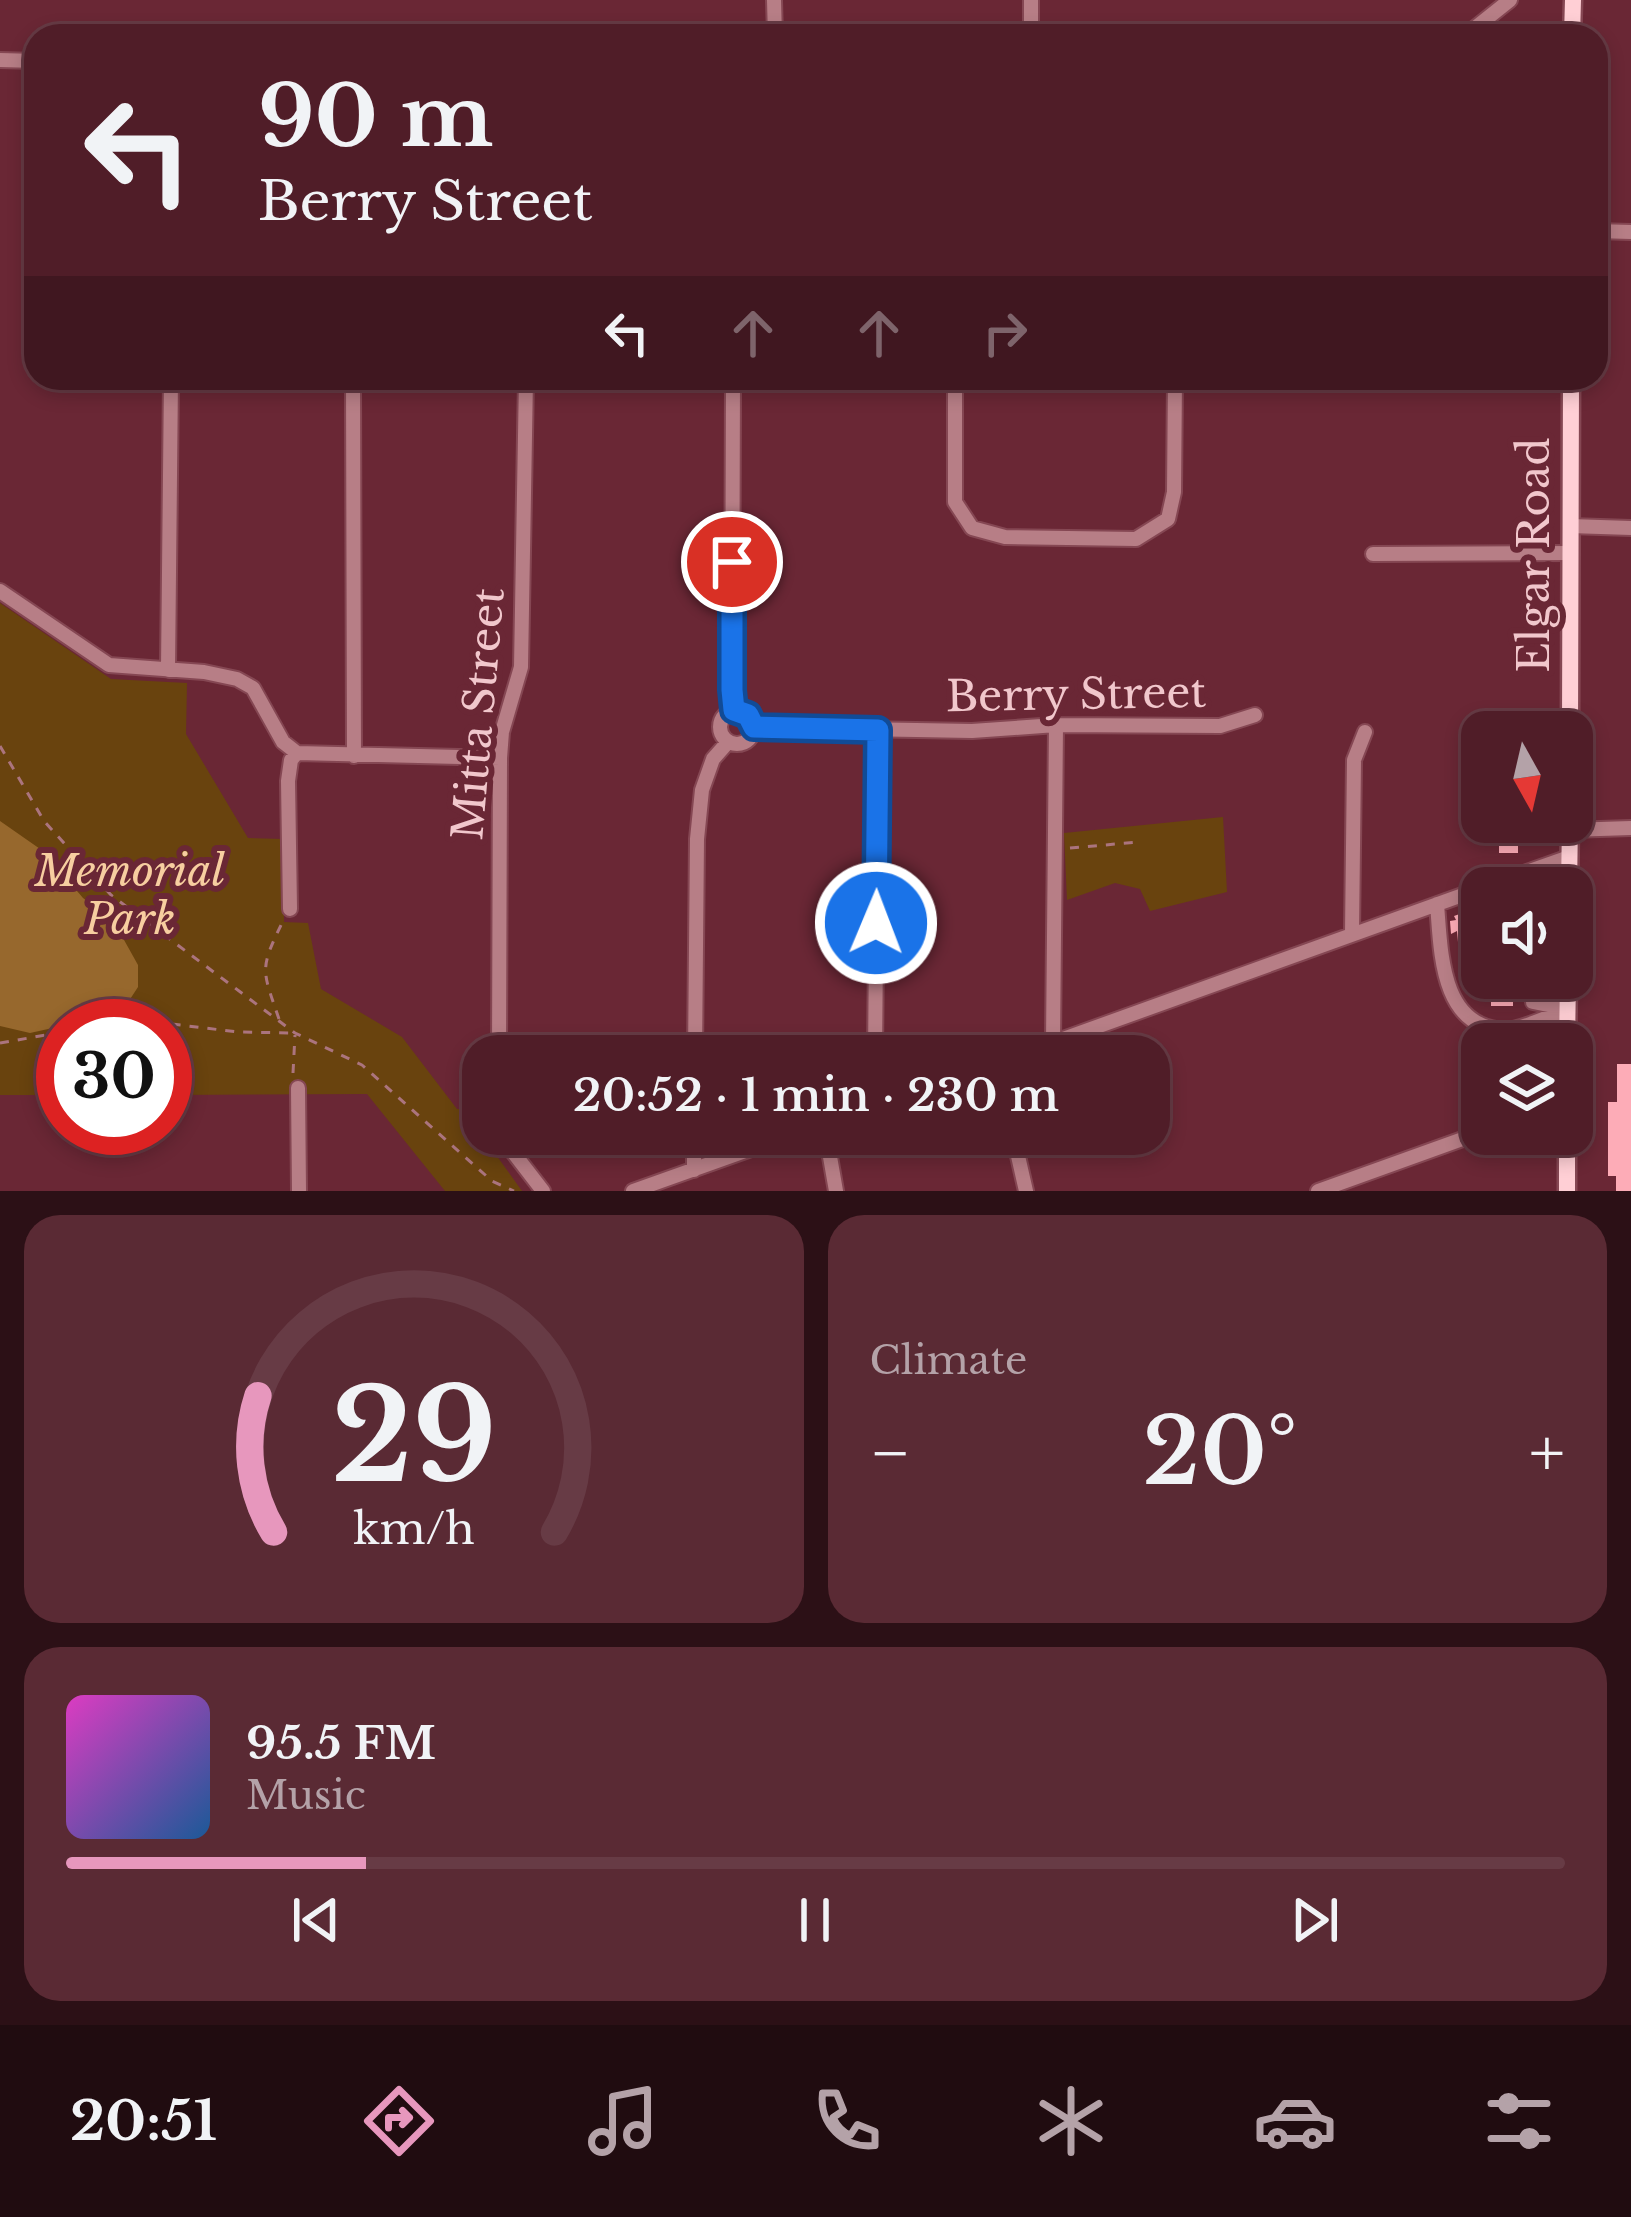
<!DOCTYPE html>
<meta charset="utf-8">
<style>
body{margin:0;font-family:"Libre Baskerville",serif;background:#5a2a34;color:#f1f3f6;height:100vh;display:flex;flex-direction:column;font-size:45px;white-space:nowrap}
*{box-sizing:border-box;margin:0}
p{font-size:39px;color:#b4a2a8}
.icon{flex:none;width:66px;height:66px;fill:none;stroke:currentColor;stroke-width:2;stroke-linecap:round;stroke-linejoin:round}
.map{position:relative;height:1191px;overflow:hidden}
.panel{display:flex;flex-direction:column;gap:24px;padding:24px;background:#2c1016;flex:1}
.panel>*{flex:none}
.hud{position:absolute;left:24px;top:24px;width:1584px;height:366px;border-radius:36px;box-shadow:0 6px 18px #0003,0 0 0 3px #673b45;background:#501d28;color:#f1f3f6;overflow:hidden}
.needle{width:78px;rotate:172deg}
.controls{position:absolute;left:1461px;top:711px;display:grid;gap:24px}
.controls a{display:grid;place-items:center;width:132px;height:132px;border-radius:24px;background:#501d28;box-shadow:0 6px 18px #0003,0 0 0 3px #673b45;font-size:60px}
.speed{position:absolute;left:36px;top:999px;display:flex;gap:24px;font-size:60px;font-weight:700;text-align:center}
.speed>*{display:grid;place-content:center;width:156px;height:156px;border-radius:50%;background:#501d28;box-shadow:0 6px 18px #0003,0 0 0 3px #673b45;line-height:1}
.speed .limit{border:18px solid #d22;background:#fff;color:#111}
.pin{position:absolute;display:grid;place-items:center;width:102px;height:102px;color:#fff;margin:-51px;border:6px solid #fff;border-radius:50%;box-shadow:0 3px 12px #0007}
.me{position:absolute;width:132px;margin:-66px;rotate:1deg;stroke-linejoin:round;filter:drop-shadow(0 0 9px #0008)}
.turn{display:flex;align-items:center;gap:42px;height:252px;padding:0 36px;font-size:54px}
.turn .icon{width:156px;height:156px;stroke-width:2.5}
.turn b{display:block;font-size:84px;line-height:102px}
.lanes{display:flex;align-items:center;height:114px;padding:0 36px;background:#0003;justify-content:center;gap:60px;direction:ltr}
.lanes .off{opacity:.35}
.big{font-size:90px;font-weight:600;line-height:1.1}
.panel .tile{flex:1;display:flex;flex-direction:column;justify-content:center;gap:18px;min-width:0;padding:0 42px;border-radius:36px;background:#5a2a34}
.panel .dial{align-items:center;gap:0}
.dial svg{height:312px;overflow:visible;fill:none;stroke:#673b45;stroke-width:7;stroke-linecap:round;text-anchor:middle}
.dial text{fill:#f1f3f6;stroke:none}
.song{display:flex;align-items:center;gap:36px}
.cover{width:144px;height:144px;border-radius:18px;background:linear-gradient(135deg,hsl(310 70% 55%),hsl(210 70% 35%))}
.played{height:12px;border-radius:6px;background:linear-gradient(90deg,#e797bd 20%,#673b45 20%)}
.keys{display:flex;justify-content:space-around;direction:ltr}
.heat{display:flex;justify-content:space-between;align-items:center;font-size:66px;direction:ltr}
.panel .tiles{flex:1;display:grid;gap:24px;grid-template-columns:1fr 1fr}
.tile:last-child{grid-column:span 2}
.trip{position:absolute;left:462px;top:1035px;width:708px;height:120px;border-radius:36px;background:#501d28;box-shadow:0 6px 18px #0003,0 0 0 3px #673b45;font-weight:600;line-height:120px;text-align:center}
.tabs{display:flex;height:192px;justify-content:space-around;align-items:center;background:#200c10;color:#b4a2a8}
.tabs .icon{width:84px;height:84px}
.tabs .selected{color:#e797bd}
.tabs b{font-size:54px;color:#f1f3f6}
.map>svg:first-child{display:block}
</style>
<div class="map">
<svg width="1631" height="1191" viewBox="0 0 1631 1191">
<rect width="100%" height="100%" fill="#6a2735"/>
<!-- green -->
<path fill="#69430e" d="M0 603 111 679 187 683 186 734 248 838 283 839 284 922 308 923 321 989 402 1037 457 1109 481 1110V1134L522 1191H445L367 1094 165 1095V1026H63V1095H0Z
M1223 817 1227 892 1150 911 1140 889 1115 883 1067 900 1064 833Z"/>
<!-- forest -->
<path fill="#97682d" d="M0 821 43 851 83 898 114 922 138 965V987L121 1013 30 1033 0 1026Z"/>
<!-- building -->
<path fill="#fdacb7" d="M1499 822H1518V826H1523V845H1518V853H1499Z
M1482 906V957L1475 951 1469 956 1458 942 1457 931 1451 934 1450 921 1456 920 1454 916Z
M1496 978H1522V998H1513V1006H1491V986Z
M1617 1064H1631V1191H1616V1176H1608V1102H1617Z"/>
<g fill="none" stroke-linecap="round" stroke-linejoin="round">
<!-- minor casing -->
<g stroke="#854753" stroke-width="18">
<path id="minor" d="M774 0 775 36
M1031 36V0
M1465 36 1510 0
M0 60 36 61
M1596 231 1631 232
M353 378 354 756
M733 378 732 690 734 710
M955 378V502L972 528 1005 537 1136 539 1168 519 1174 492 1175 378
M1570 526 1631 528
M1373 554 1570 553
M0 591 109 665 204 672 237 679 253 688 283 742 297 753 500 758
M168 670 171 378
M720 727a17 17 0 1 1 34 0a17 17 0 1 1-34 0Z
M754 727 972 731 1056 725 1220 726 1255 715
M1569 830 1631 828
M1482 888 1569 857
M1437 904C1441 951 1440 1028 1505 1030 1521 1030 1552 1015 1568 1009
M290 909 288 781 291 760 297 753
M1352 934 1354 760 1365 732
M1533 978V1002L1568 1009
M1053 1043 1056 725
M499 1056 500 758 502 732 521 667 526 378
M695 1056 697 839 702 790 713 759 728 742
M875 1056 878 730
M1016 1056 1482 888
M298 1088 299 1191
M499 1134 543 1191
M826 1134 836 1191
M1013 1134 1026 1191
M694 1170V1134
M633 1191 793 1134
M1318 1191 1482 1132"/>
</g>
<!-- major casing -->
<g stroke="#854753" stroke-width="21">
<path id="major" d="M1572 36 1573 0
M1570 732 1571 378
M1569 888 1570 822
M1567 1044 1568 978
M1567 1134V1191"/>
</g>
<!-- path -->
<path stroke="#ab747e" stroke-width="3" stroke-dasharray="9 9" stroke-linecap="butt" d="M0 746 44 821 111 895 295 1033 362 1065 492 1181 514 1191
M1070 848 1139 842
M279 1019C262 969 259 970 283 921
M82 1026 147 1021 238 1032 294 1033
M0 1043 63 1032
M293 1073 295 1035"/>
<!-- minor -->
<use href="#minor" stroke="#b77e86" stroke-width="14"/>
<!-- major -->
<use href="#major" stroke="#ffcfd5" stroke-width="16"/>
</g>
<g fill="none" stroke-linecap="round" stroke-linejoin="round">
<!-- route casing -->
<g stroke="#114b97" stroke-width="30">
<path id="route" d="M732 562V690L734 710 748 715 754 727 878 730 876 923"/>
</g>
<!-- route -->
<use href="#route" stroke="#1a73e8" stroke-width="21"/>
</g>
<g text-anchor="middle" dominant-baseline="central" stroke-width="12" stroke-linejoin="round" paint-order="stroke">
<!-- street labels -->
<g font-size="42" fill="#f1c7cc" stroke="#6a2735">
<text transform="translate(1534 555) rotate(-90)">Elgar Road</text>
<text transform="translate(1076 694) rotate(-1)">Berry Street</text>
<text transform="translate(478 714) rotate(-85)">Mitta Street</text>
</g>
<!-- park labels -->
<g font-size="42" font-style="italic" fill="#f7cea0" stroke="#6a2735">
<text x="130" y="871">Memorial<tspan x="130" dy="48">Park</tspan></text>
</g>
</g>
</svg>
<div class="controls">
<a><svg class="needle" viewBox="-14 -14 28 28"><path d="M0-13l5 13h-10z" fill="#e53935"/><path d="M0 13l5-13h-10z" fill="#b4a2a8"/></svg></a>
<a><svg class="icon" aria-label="sound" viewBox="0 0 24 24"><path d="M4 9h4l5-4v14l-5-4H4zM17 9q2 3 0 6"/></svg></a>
<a><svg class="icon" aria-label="layers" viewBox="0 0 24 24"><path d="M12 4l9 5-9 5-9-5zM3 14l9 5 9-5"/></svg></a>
</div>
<div class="speed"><div class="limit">30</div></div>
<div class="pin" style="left:732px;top:562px;background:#d93025"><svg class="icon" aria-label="arrive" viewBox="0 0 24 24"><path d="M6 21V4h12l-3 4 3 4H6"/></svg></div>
<svg class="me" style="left:876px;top:923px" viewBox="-20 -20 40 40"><circle r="17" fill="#1a73e8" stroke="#fff" stroke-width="3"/><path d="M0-11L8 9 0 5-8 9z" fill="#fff"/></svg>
<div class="trip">20:52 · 1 min · 230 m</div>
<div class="hud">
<div class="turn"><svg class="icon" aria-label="left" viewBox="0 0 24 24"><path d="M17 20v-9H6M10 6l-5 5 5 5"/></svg><div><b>90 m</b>Berry Street</div></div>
<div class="lanes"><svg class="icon" aria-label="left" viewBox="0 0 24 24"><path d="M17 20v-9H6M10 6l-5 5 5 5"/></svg><svg class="icon off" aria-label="ahead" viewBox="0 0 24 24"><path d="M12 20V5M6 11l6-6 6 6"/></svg><svg class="icon off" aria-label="ahead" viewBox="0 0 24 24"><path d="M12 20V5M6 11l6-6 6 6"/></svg><svg class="icon off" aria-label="right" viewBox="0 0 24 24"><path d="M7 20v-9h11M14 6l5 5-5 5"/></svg></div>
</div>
</div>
<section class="panel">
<div class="tiles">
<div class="tile dial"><svg viewBox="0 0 100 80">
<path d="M14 69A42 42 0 1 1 86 69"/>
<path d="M14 69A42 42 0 0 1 10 34" stroke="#e797bd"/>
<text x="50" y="56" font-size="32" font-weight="700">29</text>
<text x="50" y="72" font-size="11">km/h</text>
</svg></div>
<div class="tile"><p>Climate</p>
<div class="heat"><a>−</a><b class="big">20°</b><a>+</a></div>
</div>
<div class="tile">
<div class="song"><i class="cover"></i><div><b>95.5 FM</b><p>Music</p></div></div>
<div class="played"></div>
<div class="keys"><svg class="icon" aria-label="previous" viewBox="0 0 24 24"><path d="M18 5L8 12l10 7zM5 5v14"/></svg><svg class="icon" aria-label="pause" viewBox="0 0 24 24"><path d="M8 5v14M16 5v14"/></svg><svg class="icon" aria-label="next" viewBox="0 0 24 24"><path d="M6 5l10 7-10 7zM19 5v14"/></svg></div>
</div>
</div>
</section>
<nav class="tabs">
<b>20:51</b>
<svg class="icon selected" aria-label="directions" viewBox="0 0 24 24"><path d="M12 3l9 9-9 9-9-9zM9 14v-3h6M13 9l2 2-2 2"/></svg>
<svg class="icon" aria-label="music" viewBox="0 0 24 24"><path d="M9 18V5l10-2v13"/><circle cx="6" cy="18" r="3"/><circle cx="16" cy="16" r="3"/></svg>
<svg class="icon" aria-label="phone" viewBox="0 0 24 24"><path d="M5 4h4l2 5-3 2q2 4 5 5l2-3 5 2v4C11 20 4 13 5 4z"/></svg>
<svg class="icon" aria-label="climate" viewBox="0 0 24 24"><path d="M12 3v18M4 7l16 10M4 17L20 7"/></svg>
<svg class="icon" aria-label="car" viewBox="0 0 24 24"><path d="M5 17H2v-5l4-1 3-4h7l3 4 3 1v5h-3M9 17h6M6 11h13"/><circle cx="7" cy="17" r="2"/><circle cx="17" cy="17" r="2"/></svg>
<svg class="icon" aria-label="filters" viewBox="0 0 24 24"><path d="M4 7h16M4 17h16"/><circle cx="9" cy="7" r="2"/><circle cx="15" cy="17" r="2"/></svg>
</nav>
